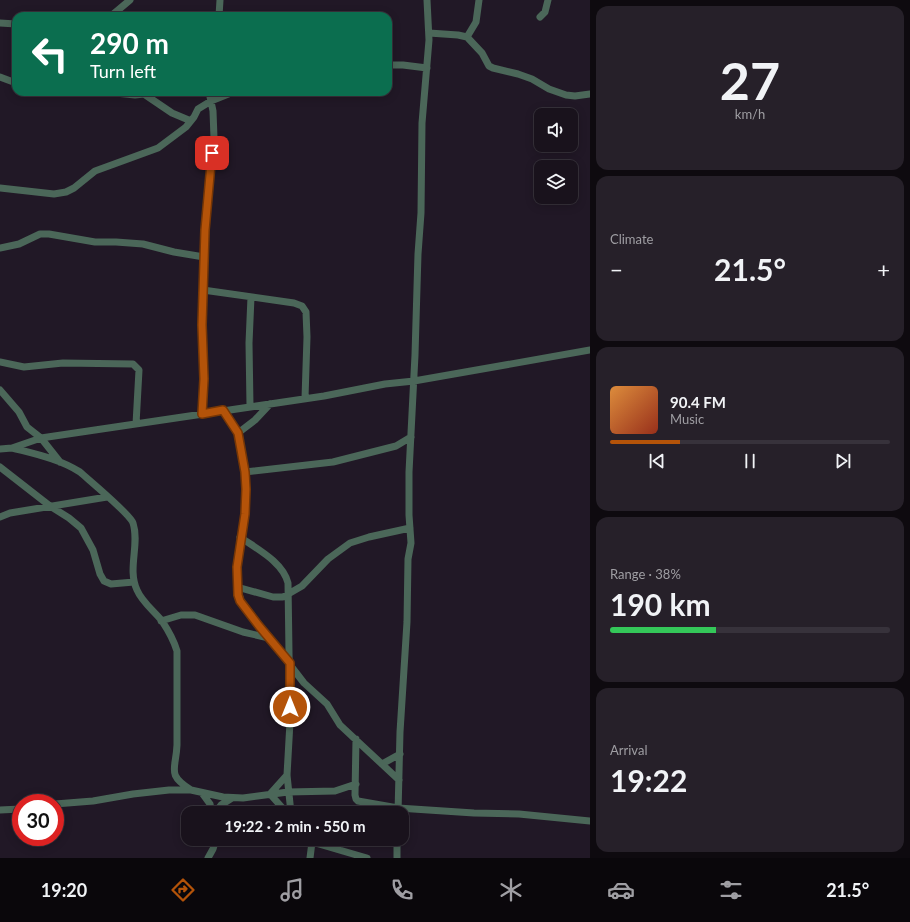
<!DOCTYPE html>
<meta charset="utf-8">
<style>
body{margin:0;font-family:Lato,sans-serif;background:#262029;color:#f1f3f6;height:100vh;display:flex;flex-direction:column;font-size:15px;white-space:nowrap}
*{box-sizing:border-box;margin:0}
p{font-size:13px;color:#9f9ea3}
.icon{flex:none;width:22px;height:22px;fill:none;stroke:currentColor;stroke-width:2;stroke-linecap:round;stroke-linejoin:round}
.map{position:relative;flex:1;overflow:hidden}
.details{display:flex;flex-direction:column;gap:6px;padding:6px;background:#0e0a0f;width:320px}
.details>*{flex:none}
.banner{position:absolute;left:12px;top:12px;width:380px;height:84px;border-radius:12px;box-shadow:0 2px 10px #0003,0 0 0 1px #37323b;background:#0b6e4f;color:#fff;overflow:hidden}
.fabs{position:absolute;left:534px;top:108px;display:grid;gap:8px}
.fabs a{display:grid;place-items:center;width:44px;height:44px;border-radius:8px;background:#19121c;box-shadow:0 2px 10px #0003,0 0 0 1px #37323b;font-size:20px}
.speed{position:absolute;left:12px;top:794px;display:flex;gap:8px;font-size:20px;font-weight:700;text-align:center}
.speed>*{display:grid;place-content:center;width:52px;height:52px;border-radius:50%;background:#19121c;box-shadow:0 2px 10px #0003,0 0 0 1px #37323b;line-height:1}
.speed .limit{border:6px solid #d22;background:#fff;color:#111}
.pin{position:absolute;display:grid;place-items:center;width:34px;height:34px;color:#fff;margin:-17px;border-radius:8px;box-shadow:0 2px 6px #0006}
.me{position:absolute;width:44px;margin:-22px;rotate:0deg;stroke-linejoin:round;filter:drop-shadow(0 0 3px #0008)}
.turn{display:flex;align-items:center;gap:14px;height:84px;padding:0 12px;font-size:18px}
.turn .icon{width:52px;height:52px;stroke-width:2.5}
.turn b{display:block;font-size:28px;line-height:34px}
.big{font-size:30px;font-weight:700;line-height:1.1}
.details .card{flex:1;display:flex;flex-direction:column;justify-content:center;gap:6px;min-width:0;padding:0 14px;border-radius:12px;background:#262029}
.details .dial{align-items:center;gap:0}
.dial b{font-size:52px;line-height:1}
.song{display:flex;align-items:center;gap:12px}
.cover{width:48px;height:48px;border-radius:6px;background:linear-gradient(135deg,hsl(30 70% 55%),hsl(10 70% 35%))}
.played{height:4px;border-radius:2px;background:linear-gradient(90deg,#b45309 25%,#37323b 25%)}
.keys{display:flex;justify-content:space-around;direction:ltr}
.heat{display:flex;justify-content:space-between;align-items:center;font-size:22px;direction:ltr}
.charge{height:6px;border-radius:3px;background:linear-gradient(90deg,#34c759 38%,#37323b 0)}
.trip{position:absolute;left:181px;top:806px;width:228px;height:40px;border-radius:12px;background:#19121c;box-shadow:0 2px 10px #0003,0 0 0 1px #37323b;font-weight:700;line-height:40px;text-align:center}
.tabs{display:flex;height:64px;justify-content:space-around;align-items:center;background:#0a070b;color:#9f9ea3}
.tabs .icon{width:28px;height:28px}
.tabs .selected{color:#b45309}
.tabs b{font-size:18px;color:#f1f3f6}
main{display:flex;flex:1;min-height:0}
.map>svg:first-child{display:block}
</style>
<main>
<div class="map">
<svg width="590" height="858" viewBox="0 0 590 858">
<rect width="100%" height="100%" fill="#211826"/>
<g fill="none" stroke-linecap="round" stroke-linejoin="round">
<!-- street -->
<path stroke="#4b6759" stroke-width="7" d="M111 16 130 0
M219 16 220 0
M540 17 545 12 548 0
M0 23 16 24
M429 33 458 35 467 37 476 22 479 0
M467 37 482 53 489 66 493 68 518 74 532 79 549 89 566 95 575 96 590 94
M388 65H403L427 68
M0 77 16 83
M106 92 135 95 144 94 172 113 191 121
M0 188 54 194 66 192 74 188 95 171 158 148 186 127 194 117 198 109 211 101 231 93 243 92
M0 248 19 244 40 234H49L95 242H116L143 244 174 252 204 257
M203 290 294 303 302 306 306 312 307 337 305 398
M0 362 24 367 63 363 133 364 139 370 136 424
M0 390 19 412 27 427 41 438 60 462
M250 406 249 343 251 297
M223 410 238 433 245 472 246 489 245 514 237 567V587L241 601 304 683 327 704 340 725 399 780
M202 414 203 379 202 325 205 230 214 138 213 111 209 92
M238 433 255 420 270 404
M12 448C35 454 60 459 80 472 90 481 130 514 133 523 140 544 127 569 137 590 142 602 154 611 162 621 168 630 174 641 177 651V745C176 770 166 774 191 790
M0 449 12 448 41 438 324 396 385 384 414 381 590 350
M0 467 50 506 69 518 81 528 93 550 100 574 104 581 111 584 134 582
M245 472 333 462 396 446 411 437
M0 517 10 513 107 497
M240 537C257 549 283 562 288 583L290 722 287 775 291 813
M237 587 273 597H283L302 586 328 559 350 543 369 537 410 528
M161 621 181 615H195L243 632 269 638
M356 739 355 795 356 799 358 801 398 808 474 813 519 814 590 821
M382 764 400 754
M287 775 270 794 287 813
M202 793 210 804 212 813
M55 804 93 801 133 794 169 790H191L223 797 243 798 288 792 335 791 356 784
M0 810 21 809
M215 813 221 805 232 798
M378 813 389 807
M398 813 400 732 407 622 408 559 411 543 409 515V472L415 355 418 254 421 213 422 123 429 40 427 0
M309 839 312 842 367 858
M332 847 352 839
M208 858 213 849 216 839
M310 858 312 842
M397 858V839"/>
</g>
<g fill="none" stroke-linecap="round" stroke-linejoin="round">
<!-- route casing -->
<g stroke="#753606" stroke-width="10">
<path id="route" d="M212 153 205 230 202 325 204 379 202 414 223 410 238 433 245 472 246 489 245 514 237 567 238 595 240 601 259 626 290 663V707"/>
</g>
<!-- route -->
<use href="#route" stroke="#b45309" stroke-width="7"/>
</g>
</svg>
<div class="fabs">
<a><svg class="icon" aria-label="sound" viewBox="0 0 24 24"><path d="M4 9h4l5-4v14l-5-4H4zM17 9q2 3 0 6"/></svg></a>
<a><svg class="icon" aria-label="layers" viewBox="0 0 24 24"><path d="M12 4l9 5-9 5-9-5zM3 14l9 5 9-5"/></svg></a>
</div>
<div class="speed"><div class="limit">30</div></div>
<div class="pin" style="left:212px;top:153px;background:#d93025"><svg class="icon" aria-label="arrive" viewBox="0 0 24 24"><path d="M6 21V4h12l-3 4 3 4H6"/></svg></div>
<svg class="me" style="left:290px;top:707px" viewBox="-20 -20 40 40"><circle r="17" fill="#b45309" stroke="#fff" stroke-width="3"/><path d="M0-11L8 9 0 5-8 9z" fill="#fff"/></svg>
<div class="trip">19:22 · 2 min · 550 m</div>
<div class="banner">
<div class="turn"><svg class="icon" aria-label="left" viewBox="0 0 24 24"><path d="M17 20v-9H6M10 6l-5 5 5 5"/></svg><div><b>290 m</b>Turn left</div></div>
</div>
</div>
<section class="details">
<div class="card dial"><b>27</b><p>km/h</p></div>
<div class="card"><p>Climate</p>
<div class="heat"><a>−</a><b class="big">21.5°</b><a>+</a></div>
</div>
<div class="card">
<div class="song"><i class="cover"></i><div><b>90.4 FM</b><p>Music</p></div></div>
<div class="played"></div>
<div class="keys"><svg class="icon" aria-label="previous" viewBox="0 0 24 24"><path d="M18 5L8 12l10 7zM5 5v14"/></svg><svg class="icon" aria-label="pause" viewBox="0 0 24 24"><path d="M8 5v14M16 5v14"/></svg><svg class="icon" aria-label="next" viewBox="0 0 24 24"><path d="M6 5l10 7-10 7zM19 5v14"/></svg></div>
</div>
<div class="card"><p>Range · 38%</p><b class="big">190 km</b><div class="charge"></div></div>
<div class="card"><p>Arrival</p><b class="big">19:22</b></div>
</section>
</main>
<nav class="tabs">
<b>19:20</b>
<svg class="icon selected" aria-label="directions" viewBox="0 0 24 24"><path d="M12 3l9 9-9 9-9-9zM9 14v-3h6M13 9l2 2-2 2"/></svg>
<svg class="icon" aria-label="music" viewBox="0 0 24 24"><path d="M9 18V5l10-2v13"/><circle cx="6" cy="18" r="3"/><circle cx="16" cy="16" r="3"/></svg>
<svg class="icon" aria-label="phone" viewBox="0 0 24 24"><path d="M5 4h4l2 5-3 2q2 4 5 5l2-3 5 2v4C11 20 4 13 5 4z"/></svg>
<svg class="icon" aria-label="climate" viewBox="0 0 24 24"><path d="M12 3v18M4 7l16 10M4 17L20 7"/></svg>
<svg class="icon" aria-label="car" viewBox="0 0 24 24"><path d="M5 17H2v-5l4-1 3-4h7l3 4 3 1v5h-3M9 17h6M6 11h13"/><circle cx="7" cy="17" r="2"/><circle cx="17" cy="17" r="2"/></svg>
<svg class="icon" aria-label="filters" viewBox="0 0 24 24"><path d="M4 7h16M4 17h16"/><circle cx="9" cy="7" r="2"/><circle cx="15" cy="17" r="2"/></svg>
<b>21.5°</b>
</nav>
